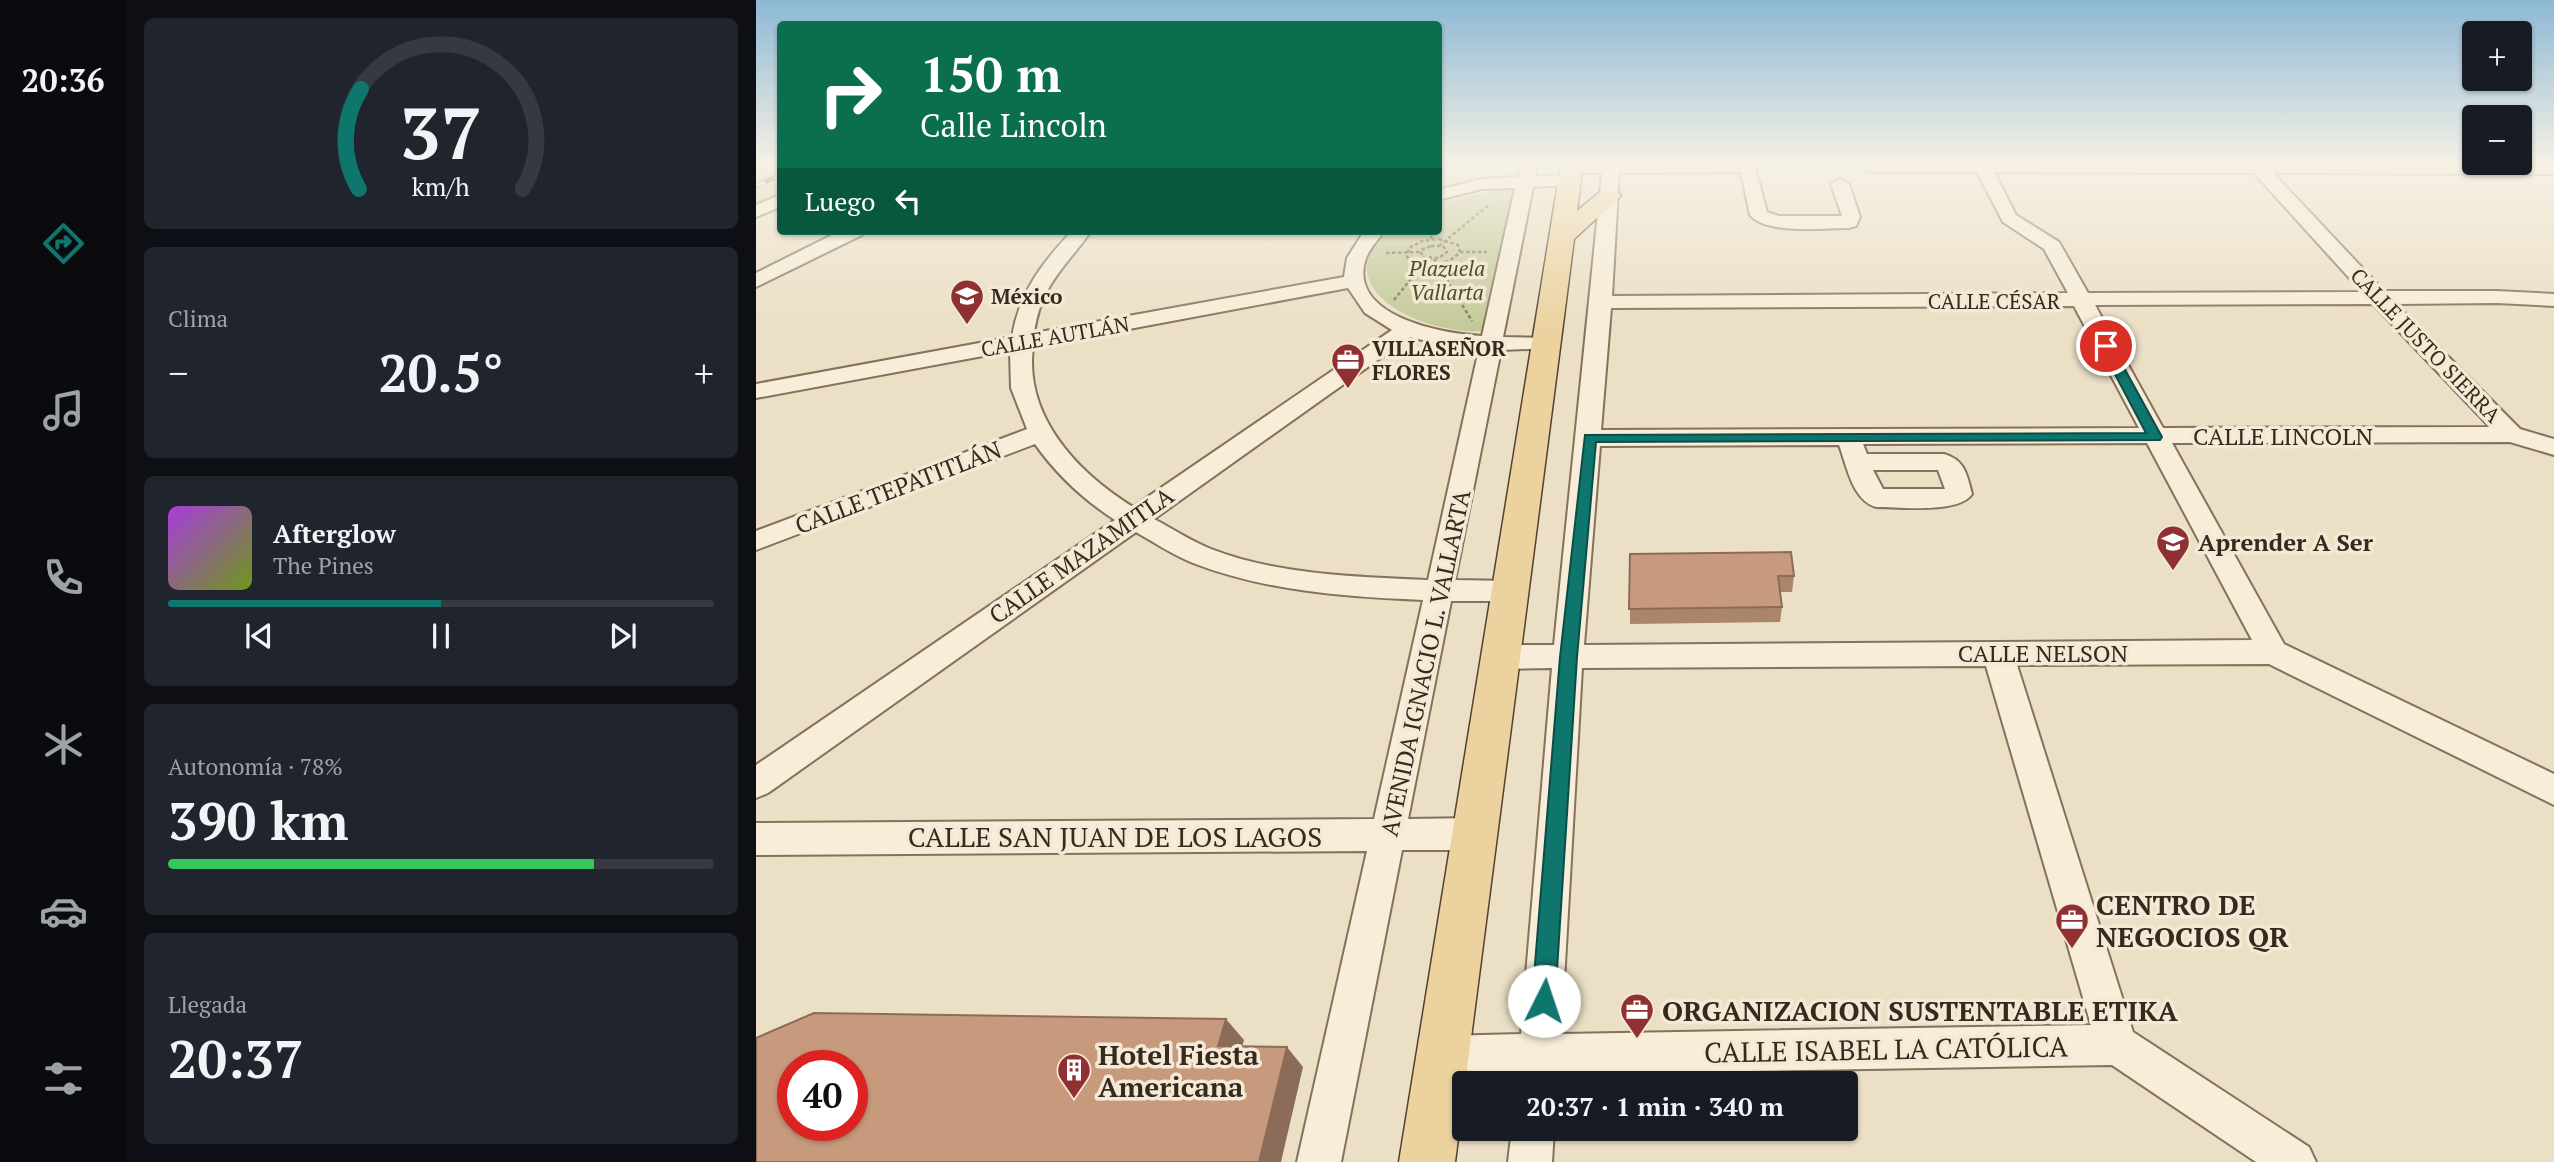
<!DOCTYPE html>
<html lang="es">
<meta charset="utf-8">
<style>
body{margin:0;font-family:"PT Serif",serif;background:#20242c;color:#f1f3f6;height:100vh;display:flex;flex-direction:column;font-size:26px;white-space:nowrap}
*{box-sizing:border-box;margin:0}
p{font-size:23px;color:#9ea1a6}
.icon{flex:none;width:38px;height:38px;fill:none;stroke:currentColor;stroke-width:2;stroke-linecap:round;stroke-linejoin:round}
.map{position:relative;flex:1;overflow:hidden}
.sheet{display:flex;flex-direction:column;gap:18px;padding:18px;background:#0d0f14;width:630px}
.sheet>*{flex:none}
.top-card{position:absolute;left:21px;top:21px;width:665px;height:214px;border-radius:7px;box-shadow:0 2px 5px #0004;background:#0b6e4f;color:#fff;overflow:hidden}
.fabs{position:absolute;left:1706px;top:21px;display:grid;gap:14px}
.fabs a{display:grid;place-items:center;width:70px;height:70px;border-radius:7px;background:#171b24;box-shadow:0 2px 5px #0004;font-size:35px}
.speed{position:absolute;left:21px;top:1050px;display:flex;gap:14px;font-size:35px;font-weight:700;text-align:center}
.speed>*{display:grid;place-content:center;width:91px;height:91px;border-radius:50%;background:#171b24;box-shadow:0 2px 5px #0004;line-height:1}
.speed .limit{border:10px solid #d22;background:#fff;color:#111}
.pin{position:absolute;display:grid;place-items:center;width:60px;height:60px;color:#fff;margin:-30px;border:4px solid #fff;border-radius:50%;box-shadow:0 2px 7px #0007}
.me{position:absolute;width:77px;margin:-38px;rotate:4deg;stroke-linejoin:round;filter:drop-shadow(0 0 5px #0008)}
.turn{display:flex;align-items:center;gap:24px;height:147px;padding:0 28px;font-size:32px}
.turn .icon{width:91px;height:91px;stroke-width:2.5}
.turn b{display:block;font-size:49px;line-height:60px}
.then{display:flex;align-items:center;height:66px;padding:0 28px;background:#0003;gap:14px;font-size:26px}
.big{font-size:52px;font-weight:700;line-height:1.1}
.sheet .widget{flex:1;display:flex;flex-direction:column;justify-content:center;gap:10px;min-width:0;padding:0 24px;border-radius:10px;background:#20242c}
.sheet .dial{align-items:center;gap:0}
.dial svg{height:182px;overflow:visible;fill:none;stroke:#363941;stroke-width:7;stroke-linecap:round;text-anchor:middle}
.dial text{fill:#f1f3f6;stroke:none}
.song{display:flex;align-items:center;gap:21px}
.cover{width:84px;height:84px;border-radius:10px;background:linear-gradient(135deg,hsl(280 70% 55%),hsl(80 70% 35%))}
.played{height:7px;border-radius:4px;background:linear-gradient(90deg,#0f766e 50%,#363941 50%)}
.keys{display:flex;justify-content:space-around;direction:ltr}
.heat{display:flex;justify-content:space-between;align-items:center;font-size:38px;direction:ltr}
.charge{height:10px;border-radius:5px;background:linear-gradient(90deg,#34c759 78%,#363941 0)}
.trip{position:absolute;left:696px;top:1071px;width:406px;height:70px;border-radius:7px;background:#171b24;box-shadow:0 2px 5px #0004;font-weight:700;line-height:70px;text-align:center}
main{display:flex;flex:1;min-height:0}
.menu{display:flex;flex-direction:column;width:126px;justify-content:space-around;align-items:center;background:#090b0e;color:#9ea1a6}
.menu .icon{width:49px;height:49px}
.menu .on{color:#0f766e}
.menu b{font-size:32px;color:#f1f3f6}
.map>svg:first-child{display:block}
</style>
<main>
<nav class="menu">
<b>20:36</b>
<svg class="icon on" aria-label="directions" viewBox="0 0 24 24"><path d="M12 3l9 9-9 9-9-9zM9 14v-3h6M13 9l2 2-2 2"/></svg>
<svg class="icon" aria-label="music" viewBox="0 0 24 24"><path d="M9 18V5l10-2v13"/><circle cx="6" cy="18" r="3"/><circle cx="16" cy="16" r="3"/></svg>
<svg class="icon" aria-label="phone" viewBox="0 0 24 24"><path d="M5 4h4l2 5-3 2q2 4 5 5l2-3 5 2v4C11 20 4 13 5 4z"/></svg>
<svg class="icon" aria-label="climate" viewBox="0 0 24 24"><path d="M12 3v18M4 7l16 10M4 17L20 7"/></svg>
<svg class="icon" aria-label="car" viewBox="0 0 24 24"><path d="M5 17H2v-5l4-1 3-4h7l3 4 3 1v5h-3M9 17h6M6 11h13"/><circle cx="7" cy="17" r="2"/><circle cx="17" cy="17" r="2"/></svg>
<svg class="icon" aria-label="filters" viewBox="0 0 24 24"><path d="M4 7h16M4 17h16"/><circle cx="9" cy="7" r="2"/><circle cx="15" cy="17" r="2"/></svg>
</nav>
<section class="sheet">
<div class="widget dial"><svg viewBox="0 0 100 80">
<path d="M14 69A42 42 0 1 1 86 69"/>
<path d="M14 69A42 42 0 0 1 15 25" stroke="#0f766e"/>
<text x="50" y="56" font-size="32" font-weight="700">37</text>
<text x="50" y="72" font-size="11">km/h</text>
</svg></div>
<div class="widget"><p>Clima</p>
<div class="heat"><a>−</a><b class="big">20.5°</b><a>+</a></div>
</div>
<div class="widget">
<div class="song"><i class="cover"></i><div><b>Afterglow</b><p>The Pines</p></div></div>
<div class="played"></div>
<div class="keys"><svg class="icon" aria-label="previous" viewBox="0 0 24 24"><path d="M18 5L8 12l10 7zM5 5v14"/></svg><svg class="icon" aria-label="pause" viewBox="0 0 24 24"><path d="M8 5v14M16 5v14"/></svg><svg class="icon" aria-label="next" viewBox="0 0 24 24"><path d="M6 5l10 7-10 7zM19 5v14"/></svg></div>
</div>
<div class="widget"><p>Autonomía · 78%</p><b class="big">390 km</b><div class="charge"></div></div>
<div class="widget"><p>Llegada</p><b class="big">20:37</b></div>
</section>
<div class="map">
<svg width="1798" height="1162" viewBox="0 0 1798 1162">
<rect width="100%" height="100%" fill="#ebdfc5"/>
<!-- green -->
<path fill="#c4c999" d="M5 164H24V194L0 206V166Z
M740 190H758L728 330C718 333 706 331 696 329 649 323 574 282 632 231H682L683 203Z"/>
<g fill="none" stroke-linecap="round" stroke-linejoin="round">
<!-- minor casing -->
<g stroke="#85715c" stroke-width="4">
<path id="minor" d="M765 164H781L779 176 814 175 823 180 814 185 777 187 747 337 799 338 802 343 799 348 745 350 699 580 754 581 764 584 768 591 764 598 754 601H695L652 819 719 818 731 823 736 834 731 845 719 850H646L585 1162H541L611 851 0 855V823L618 819 667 600C591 597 509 591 437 563 417 555 399 543 380 532L12 793 0 798V765L359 520C328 500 300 474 279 444L0 550V531L271 429 255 388 254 351 0 398V384L256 337C263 293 286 263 316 231H335C309 268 285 284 278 333L588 277 591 258 607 233 628 231C622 240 614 248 610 258 590 317 688 334 726 336L759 188 726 189 682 200V190L726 179 762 177ZM592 288 609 313 636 330 377 507C322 473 268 417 277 347ZM654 337 687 345 723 349 672 580C601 577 522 575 455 549 435 541 417 529 398 519Z
M812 164H998L1011 212 1023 216H1086L1075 184 1084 179 1093 184 1104 217 1100 226 1093 228C1068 228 1011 235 994 215L985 172 863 173 856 296 1312 293 1288 249 1247 222 1221 172H1117L1111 171 1108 167 1111 164H1798V174L1517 173 1628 291H1741L1798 294V306L1741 303 1640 304 1764 429 1798 439V455L1754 442 1416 443 1528 644 1798 774V805L1513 664 1261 665 1377 1032 1553 1147 1560 1162H1500L1356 1065 802 1074V1083H760L761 1075 686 1076 672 1070 666 1056 672 1042 686 1036 765 1034 796 668 745 669 734 665 730 657 734 649 745 645H798L846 173 810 172 807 168ZM1238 172 1498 173 1606 292 1332 293 1303 242 1260 215ZM1617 304 1734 427 1407 428 1339 305ZM1318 306 1383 428 845 430 855 308ZM1391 443 1496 640 828 645 844 446 1083 445C1091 466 1096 500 1120 507 1143 507 1203 514 1216 494 1211 475 1209 460 1188 454H1111L1107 444ZM1117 470H1182L1189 489H1127ZM1230 666 1335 1025 805 1034 826 668Z
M24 195V207L0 217V205Z
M84 231H108L106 235 0 287V273Z
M756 1129H798L796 1162H752Z"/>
</g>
<!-- major casing -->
<g stroke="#534030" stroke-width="3">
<path id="major" d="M805 164H827L821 211 845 191H861L865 196 818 239 699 1162H643Z"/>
</g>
<!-- path -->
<path stroke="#85715c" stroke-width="2.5" stroke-dasharray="3.5 2.5" stroke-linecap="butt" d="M675 239 676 231
M683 239 702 245 704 252C689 267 668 271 651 257L653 248 666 241Z
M675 246H687L691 252 683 258 666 257 665 250Z
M683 246 734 204
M704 252H731
M630 253 664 252
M678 259 716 321
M638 300 666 265"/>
<!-- minor -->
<use href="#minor" fill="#f7edd8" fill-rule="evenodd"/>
<!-- major -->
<use href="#major" fill="#ecd29f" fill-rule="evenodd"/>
<!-- rail casing -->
<g stroke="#362a1f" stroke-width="5">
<path id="rail" d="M0 186 24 175"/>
</g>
<!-- rail -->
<use href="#rail" stroke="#f3e9d4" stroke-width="3.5" stroke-dasharray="10" stroke-linecap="butt"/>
</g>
<!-- wall -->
<path fill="#ab846c" d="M874 554 1038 576 1036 592H1024L1026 607 1024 622 874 624Z"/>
<!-- shaded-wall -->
<path fill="#8b6c58" d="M470 1019 488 1040 481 1066 462 1046Z
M531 1047 547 1067 525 1162H503Z"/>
<!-- building -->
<path fill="#c79a7d" stroke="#8b6c58" stroke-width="2" fill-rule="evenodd" d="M1035 552 1038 576H1022L1026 607 873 609 874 554Z
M58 1013 470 1019 462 1046 531 1047 503 1162H0V1038ZM37 1066H96V1125H37Z"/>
<!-- sky -->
<linearGradient id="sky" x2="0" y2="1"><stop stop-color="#8db8d4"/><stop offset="0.5" stop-color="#f6f1e5"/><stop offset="1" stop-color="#f6f1e5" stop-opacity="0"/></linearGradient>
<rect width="1798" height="327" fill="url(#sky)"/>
<!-- route -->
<path fill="#0f766e" stroke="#0a4d48" stroke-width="2" d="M1350 343 1356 346 1406 437 1404 440 840 442 821 657 799 1001 795 1009 788 1012 780 1009 776 1001 804 657 829 435 1390 433 1344 346Z"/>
<!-- icons -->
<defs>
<g id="school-pin" transform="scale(1.75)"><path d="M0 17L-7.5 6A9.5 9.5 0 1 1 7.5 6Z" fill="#903033" stroke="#f3e9d4"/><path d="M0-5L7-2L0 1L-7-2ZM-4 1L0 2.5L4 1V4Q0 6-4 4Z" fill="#fff"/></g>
<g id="office-pin" transform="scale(1.75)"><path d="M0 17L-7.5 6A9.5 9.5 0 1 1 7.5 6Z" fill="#903033" stroke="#f3e9d4"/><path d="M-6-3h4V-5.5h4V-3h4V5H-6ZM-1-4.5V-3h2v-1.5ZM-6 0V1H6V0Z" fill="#fff"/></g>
<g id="building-pin" transform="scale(1.75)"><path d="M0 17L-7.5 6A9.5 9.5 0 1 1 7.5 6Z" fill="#903033" stroke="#f3e9d4"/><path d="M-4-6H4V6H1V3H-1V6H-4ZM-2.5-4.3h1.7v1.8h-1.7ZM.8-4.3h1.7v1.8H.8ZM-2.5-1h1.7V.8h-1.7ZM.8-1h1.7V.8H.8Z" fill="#fff"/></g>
</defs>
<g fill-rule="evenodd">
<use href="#school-pin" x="211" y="296"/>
<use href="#office-pin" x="592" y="360"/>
<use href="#school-pin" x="1417" y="542"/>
<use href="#office-pin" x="1316" y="920"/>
<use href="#office-pin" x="881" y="1010"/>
<use href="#building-pin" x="318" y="1070"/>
</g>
<g text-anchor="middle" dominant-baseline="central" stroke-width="7" stroke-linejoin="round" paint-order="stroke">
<!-- far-park labels -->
<g font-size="21" font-style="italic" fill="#485127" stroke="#f3e9d4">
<text x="691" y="268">Plazuela<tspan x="691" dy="24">Vallarta</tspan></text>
</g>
<!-- far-poi labels -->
<g font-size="21" font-weight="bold" fill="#362a1f" stroke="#f3e9d4" text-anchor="start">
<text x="235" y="296">México</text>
<text x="616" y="348">VILLASEÑOR<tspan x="616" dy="24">FLORES</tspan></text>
</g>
<!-- far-street labels -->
<g font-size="21" fill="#362a1f" stroke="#f3e9d4">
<text x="1238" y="301">CALLE CÉSAR</text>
<text transform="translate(299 336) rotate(-10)">CALLE AUTLÁN</text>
<text transform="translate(1670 345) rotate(46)">CALLE JUSTO SIERRA</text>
</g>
<!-- street labels -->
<g font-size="24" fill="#362a1f" stroke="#f3e9d4">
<text x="1527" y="436">CALLE LINCOLN</text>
<text transform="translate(142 487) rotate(-21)">CALLE TEPATITLÁN</text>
<text transform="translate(325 555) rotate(-35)">CALLE MAZAMITLA</text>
<text x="1287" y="653">CALLE NELSON</text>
<text transform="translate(669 663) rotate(-78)">AVENIDA IGNACIO L. VALLARTA</text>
</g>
<!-- poi labels -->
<g font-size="24" font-weight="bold" fill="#362a1f" stroke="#f3e9d4" text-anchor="start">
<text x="1442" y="542">Aprender A Ser</text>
</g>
<!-- near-street labels -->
<g font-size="28" fill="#362a1f" stroke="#f3e9d4">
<text x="359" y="836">CALLE SAN JUAN DE LOS LAGOS</text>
<text transform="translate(1130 1049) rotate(-1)">CALLE ISABEL LA CATÓLICA</text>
</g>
<!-- near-poi labels -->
<g font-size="28" font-weight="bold" fill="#362a1f" stroke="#f3e9d4" text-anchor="start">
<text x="1340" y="904">CENTRO DE<tspan x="1340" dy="32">NEGOCIOS QR</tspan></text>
<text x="906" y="1010">ORGANIZACION SUSTENTABLE ETIKA</text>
<text x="342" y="1054">Hotel Fiesta<tspan x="342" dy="32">Americana</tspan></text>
</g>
</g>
</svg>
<div class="fabs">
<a>+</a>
<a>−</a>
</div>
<div class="speed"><div class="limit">40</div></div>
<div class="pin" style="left:1350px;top:346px;background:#d93025"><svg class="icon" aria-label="arrive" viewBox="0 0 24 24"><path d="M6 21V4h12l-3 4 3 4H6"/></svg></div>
<svg class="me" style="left:788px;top:1001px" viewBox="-20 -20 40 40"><circle r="19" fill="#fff"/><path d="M0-13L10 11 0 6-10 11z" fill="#0f766e"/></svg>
<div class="trip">20:37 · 1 min · 340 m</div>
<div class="top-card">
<div class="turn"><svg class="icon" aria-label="right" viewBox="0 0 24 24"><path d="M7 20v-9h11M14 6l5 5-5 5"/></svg><div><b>150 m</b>Calle Lincoln</div></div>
<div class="then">Luego<svg class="icon" aria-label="left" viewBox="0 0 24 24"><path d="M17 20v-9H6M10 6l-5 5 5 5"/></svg></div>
</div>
</div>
</main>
